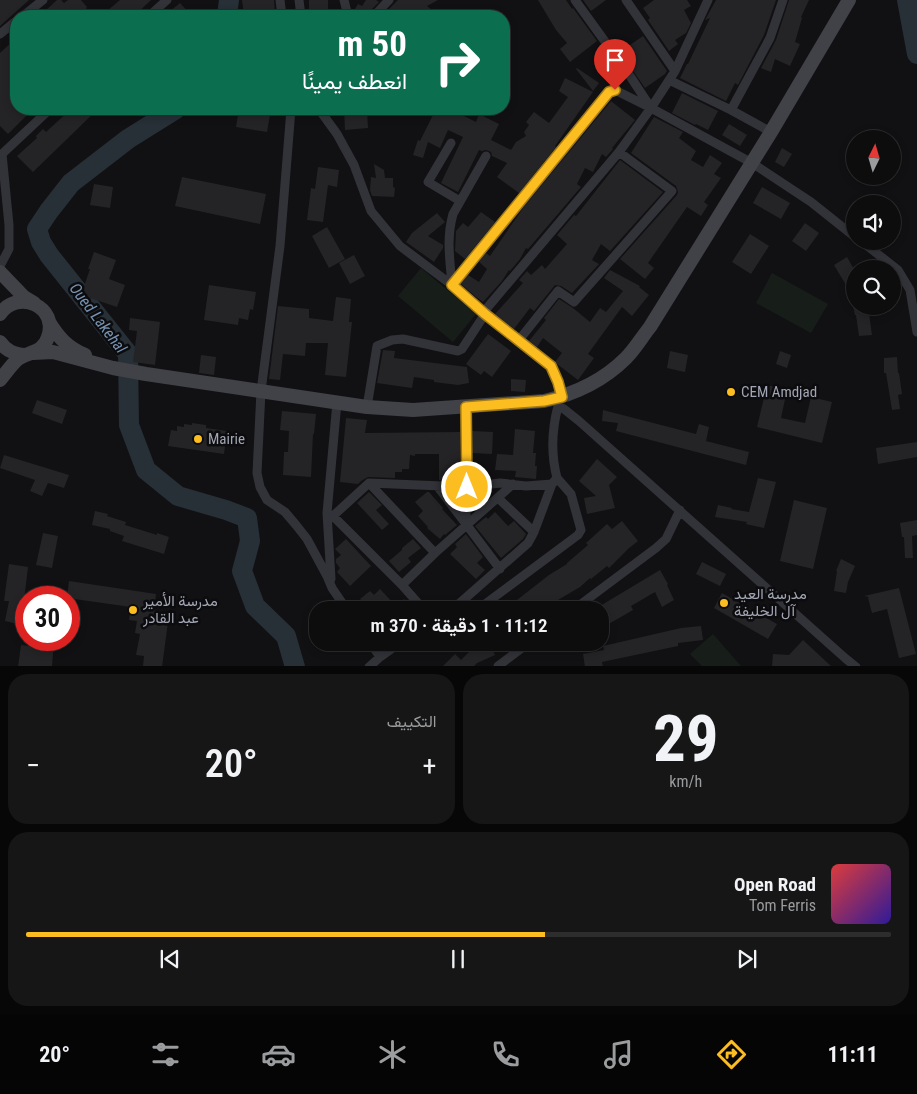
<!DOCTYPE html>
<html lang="ar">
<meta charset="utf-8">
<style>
body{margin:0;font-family:"Roboto Condensed",Vazirmatn,sans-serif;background:#161617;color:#f1f3f6;direction:rtl;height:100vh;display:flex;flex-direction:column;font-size:19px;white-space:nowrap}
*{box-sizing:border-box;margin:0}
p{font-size:16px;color:#9a9c9e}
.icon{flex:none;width:28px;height:28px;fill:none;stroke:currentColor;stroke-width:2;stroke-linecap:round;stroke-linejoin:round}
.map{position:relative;height:666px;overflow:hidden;direction:ltr}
.sheet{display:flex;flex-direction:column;gap:8px;padding:8px;background:#070708;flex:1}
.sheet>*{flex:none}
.guide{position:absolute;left:10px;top:10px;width:500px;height:105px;border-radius:20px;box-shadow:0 2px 8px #0003,0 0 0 1px #2d2d2e;direction:rtl;background:#0b6e4f;color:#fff;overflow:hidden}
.needle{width:32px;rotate:5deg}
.fabs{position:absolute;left:846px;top:130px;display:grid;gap:10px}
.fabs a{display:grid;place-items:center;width:55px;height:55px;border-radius:50%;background:#0d0d0e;box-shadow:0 2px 8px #0003,0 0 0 1px #2d2d2e;font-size:25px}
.speed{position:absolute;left:15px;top:586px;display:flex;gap:10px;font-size:25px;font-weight:700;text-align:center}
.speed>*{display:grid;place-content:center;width:65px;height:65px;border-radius:50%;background:#0d0d0e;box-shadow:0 2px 8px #0003,0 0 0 1px #2d2d2e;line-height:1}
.speed .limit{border:8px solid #d22;background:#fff;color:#111}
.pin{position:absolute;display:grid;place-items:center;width:42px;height:42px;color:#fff;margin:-51px -21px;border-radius:50% 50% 50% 0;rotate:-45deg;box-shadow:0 0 5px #0007}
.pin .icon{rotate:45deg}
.me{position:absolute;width:55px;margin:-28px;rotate:0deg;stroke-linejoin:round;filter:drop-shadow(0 0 4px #0008)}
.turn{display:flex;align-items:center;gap:18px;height:105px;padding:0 20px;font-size:22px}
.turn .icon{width:65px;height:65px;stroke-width:2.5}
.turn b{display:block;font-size:35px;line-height:42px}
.big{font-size:38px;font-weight:600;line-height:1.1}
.sheet .card{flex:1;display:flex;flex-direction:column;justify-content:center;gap:8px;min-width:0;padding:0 18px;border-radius:20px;background:#161617}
.sheet .dial{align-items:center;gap:0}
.dial b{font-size:65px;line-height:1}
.song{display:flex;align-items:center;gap:15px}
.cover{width:60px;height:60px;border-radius:8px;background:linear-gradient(135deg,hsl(0 70% 55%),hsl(250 70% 35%))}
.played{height:5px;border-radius:2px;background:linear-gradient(90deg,#fcbd20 60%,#2d2d2e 60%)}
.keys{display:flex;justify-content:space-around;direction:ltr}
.heat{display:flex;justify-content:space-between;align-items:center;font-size:28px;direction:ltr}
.sheet .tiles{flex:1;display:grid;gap:8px;grid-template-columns:1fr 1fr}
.card:last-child{grid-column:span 2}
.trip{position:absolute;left:309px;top:601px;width:300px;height:50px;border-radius:20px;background:#0d0d0e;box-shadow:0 2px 8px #0003,0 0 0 1px #2d2d2e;font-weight:600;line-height:50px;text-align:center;direction:rtl}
.menu{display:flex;height:80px;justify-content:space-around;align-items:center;background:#050506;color:#9a9c9e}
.menu .icon{width:35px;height:35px}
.menu .on{color:#fcbd20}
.menu b{font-size:22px;color:#f1f3f6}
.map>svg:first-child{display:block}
</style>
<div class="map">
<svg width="917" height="667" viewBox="0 0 917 667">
<rect width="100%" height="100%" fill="#111113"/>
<!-- green -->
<path fill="#171e19" d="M421 268 476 314 453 342 398 296Z
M772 273 828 304 811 333 756 303Z
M713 634 741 666H702L690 654Z"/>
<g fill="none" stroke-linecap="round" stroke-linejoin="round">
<!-- river -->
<path stroke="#272f37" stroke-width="20" d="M907 0 917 54
M227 16 229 0
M176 109 128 139 71 183 49 211 37 229 41 242 49 255 128 354 129 425 146 470 178 496 226 510 247 518 250 541 242 571 255 606 286 636 295 667"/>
</g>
<!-- building -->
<path fill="#242427" d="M0 0H29L0 26Z
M57 0H61L64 3 68 0H81L87 7 86 8 94 16H52L46 10Z
M120 0H151L134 16H101Z
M242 0H274L275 12 244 16Z
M309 0H328V16H309Z
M366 0H376L379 2 369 12 368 16H354L353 12 358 4 362 6Z
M398 0H438L427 6 433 11 429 16H382Z
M538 0H566L572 9 573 8 597 41 570 62 560 49 567 43 556 30Z
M583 0H606L591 11Z
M654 0H687L691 6 684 10 691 23 686 33 675 40 678 44 669 51 648 20 650 18 643 8Z
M716 0H776L764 35 738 85 735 83 726 101 680 78 687 64H688L710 18 705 20Z
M789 0H809L801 17 802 18 795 42 800 44 790 66 775 59 771 72 761 68 776 40Z
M180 3 192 16H164Z
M643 36 667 71 665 74 645 88 620 52Z
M16 38V109H33L8 134 0 126V53Z
M577 68 599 83 593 91 576 69Z
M565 78 593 92 555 146 556 147 519 193 497 177 507 163 492 156 491 152 486 150 482 151 479 150 458 192 441 183 463 137 448 130 440 148 428 142 423 158 413 155 418 140 420 141 436 109H463L460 114 476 122 479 114 499 124 491 140 511 150 516 142 526 136 524 132 529 125 526 122 534 112 549 123 568 97 559 91Z
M682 93 718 111 708 130 696 124 695 125 672 113Z
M611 101 635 120 612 148 613 149 606 157 602 154 593 172 585 168 577 184 581 187 528 249 526 248 520 259 510 271 509 270 502 281 483 302 476 297 461 284 468 275 479 282 487 269 479 262 486 253 490 256 523 208Z
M71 109H98L33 172 17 156 37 138 36 136 43 129 46 132Z
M239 109H271L267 132 236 127Z
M344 109H367L368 128 345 130Z
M654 117 683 132 679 138 696 151 691 160 703 167 710 155 722 163 714 174 721 178 704 202 708 205 701 216 687 207 648 263 654 268 645 279 620 259 677 195 678 192 676 186 631 153Z
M729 124 747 135 740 146 722 135Z
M782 148 792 154 784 167 775 162Z
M620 160 663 192 610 251 601 244 592 260 599 264 572 293 561 286 555 285 534 311 530 308 514 329 495 314 523 283 519 280 527 271 531 275 542 265 545 269 567 244 557 235 574 215 576 216Z
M374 164 384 170 385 178H393V187L395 188 394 197 372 196 370 190 371 177 376 178Z
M318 167 339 170 337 187 328 185 323 222 307 220 311 188 315 189Z
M182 177 266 194 260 224 175 206Z
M94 184 113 187 110 208 90 205Z
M762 187 790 203 781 219 753 203Z
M481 212 495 222 465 259 455 251 456 231 463 223 468 227Z
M437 213 445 222 428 236 443 245V248L434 262 406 242 412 233Z
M805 223 819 233 806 251 792 241Z
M327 227 345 259 329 268 312 236Z
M750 234 769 246 751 274 732 262Z
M94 252 116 260 109 279 125 285 117 307 81 295 90 269H88Z
M354 255 365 276 350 284 339 263Z
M847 257 855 271V300L834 265Z
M610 270 640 286 639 287 649 295 632 316 622 307 588 354 594 358 578 380 557 364 555 362 562 353 543 338 537 347 529 341 546 320 544 318 559 299 573 308 590 322 600 308 606 312 623 291 604 278Z
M209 285 256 292 253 310 250 309 248 320 239 318 238 325 204 320Z
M336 297 351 299 349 322H352L346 377 325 375 328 343H306L305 356 283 354 280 380 269 379 278 306 309 309V318L333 321Z
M853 306H868L872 335 859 336 856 315H855Z
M130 318 160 322 155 365 133 362 137 331 129 330Z
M488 334 511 351 492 377 484 371 481 375 466 364Z
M383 350 395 351 394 358 467 367 469 383 458 385 434 382V380L414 377 412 388 377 383Z
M670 351 688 355 685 372 667 368Z
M780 351 791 355 787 368 776 364Z
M201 355 216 357 214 375 199 373Z
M897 357 898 373H899L902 394 898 395 900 409 892 410 886 373H884V358Z
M511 379 526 380 525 392 511 391Z
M767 385 787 390 781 418 805 423 811 397 832 402 822 443 757 427Z
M37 400 67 410 62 424 32 413Z
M603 410 696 434 699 424 709 427 706 441 749 452 746 465 616 431 618 423 602 421Z
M282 411 316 414 314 434H313L311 477 283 475 284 452H288L289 431 280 430Z
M346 418 367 420 365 433 460 432V480H439V454H415V456L410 455 409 469H402V472H395V478L368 477 361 481 358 484 340 482Z
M192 423 206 425V428L227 431 224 454 168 446 171 430 177 431V426L184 427V424L192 425Z
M515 429 535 431 533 453H536L535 466H537L536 479 515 477 516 471 495 470 497 454 513 455Z
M472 431 493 432 492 454 472 453Z
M917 442V457L878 464 876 448Z
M4 455 69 475 64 488 48 483 42 496 30 491 35 480 0 468Z
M597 459 617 477 609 485 615 508 587 514 584 498 596 496 579 481Z
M758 478 776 482 764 528 746 524 747 522 715 517 718 505 732 508 731 509 749 512Z
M369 492 382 505 376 510 389 524 382 530 357 503Z
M427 492H429L443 508 442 509 457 525 445 535 444 534 440 539 427 528 428 527 418 516 423 511 415 502Z
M794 500 827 508 813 569 780 561Z
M95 511 108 514 107 516 126 522 125 525 157 535V533L169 537 164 554 122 541 124 536 110 531V529L92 525Z
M495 512 508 526 514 521 526 534 523 539 501 558 475 526 486 517 488 519Z
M917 520V535L912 536 913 558H905L904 537H902L900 523Z
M622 521 638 541 628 549 609 568 607 566 591 579 590 578 580 587 558 600 559 601 547 610H504L549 575 567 564V563L588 545 586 543 607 524 612 529Z
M43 533 58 536 52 568 36 565Z
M466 534 483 557 477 563 485 570 476 579 450 554 457 547 455 544Z
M346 539 371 566 350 586 337 572 340 568 336 563V559L341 555 335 549Z
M413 539 421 548 408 558 411 562 399 572 389 561 402 550V548Z
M841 559 855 566 848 582 846 593 834 591 837 571H836Z
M702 562 726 574 720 586 696 574Z
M9 564 28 567 23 609 26 610V626L5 621 9 601H4Z
M660 570 668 584 667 585 674 600 662 607 655 592 631 606 633 610 600 629V606Z
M69 581 156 594 154 610 156 611 154 620 168 622 162 667 143 666 144 656 136 655 140 634 135 633 137 621 129 620 131 607 67 598Z
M899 588 916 654 899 658 887 609 872 613 868 598 869 597 864 596Z
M380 589 396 606 404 599 414 610H356L364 603 360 599 370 591 374 595Z
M722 593 777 624 768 639 714 608Z
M701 626 703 640 678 643V646L602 662 603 667H585L583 654 604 650 603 646 681 628Z
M38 640H54L52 667H18L21 645 36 647Z
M803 640 832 667H772L773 654 789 655Z
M471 642H502L492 648 495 655 477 663 473 667H442L455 654 461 660 473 648Z
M555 642H577L561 652Z"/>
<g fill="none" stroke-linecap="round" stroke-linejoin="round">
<!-- minor -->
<path stroke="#323338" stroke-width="9" d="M280 0 282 16
M299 0 301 16
M344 0 348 16
M626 0 675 71
M23 16 43 0
M149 16 167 0
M374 16 389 0
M0 34 16 21
M669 80 731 110 771 132
M651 108 675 71 708 0
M291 109 280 246 261 391 257 473 260 487 267 500 285 512 296 525 307 539 327 576 332 588 347 610
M322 109 321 112 337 134 354 165 371 211 400 246 452 285 485 314 551 366 558 382 562 397
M731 110 770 38 783 0
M451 143 428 182 460 201
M861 241 898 270 910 290 917 332
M0 266 9 249V225L2 154 50 109
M452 285 609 92 615 90 651 108 752 163 811 202 855 237
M452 285C450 260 446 239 453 214L486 156
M519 340 558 291 574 302 672 191 619 152
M555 398 558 406 564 409 579 421 845 658 856 667
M367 407 377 346 392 340 403 339 458 351 462 349 485 314 487 308 619 152 651 108 630 76 575 0
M466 407V525
M369 483 435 553
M438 487 500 569
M498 498 534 532
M327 513 333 516 369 483 467 487 500 483 526 486 552 484
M333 516 402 585 424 610
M331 579 327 513 337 402
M402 585 435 553 513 484
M452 610 528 543 534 532 552 484 557 478C551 455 552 429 558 406
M477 610 578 535 581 530 571 494 557 478
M573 610 656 548 666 539 680 510
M370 642 380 657
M498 666 530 642
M369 667 380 657 401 642"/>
<!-- secondary -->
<path stroke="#404248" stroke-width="14" d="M0 272 24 297 34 303
M0 314C18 288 59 307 48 337 43 353 30 351 18 359 11 365 6 373 0 380
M49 322C59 338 67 347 85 355
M0 342C6 351 14 354 25 355
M33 353 53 352 113 368 146 374 367 407 413 410 544 401C575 394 603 381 626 358 635 349 642 337 650 327L771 132 849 0"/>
</g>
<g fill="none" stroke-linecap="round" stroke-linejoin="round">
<!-- route casing -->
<g stroke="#a47b15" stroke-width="12">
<path id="route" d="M467 487 466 407 544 401 562 397 558 382 551 366 485 314 452 285 609 92 615 90"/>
</g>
<!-- route -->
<use href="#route" stroke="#fcbd20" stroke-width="9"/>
</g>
<!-- markers -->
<g fill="#fcbd20" stroke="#0c0c0e" stroke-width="2">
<circle cx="731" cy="392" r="5"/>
<circle cx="198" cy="439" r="5"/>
<circle cx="724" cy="603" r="5"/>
<circle cx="133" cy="610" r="5"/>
</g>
<g text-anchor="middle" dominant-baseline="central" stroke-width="5" stroke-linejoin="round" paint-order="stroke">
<!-- poi labels -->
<g font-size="15" fill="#a2a6b4" stroke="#0c0c0e" text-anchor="start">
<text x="741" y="392">CEM Amdjad</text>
<text x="208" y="439">Mairie</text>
<text x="734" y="594">مدرسة العيد<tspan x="734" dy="17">آل الخليفة</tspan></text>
<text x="143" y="601">مدرسة الأمير<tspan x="143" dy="17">عبد القادر</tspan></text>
</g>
<!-- water labels -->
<g font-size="16" font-style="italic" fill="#7693b2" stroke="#0c0c0e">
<text transform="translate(98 318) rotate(53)">Oued Lakehal</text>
</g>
</g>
</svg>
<div class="fabs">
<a><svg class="needle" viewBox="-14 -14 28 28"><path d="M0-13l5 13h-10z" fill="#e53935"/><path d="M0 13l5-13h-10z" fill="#9a9c9e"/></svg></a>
<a><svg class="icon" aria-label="sound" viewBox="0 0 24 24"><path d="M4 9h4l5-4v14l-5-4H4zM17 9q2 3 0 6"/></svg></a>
<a><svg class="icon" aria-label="search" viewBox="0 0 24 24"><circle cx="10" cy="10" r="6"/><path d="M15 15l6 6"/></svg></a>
</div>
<div class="speed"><div class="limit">30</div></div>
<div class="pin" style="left:615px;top:90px;background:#d93025"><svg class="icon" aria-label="arrive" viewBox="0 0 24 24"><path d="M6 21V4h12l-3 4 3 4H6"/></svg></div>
<svg class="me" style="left:467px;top:487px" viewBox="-20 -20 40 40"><circle r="17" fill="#fcbd20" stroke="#fff" stroke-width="3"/><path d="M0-11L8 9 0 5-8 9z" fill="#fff"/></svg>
<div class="trip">11:12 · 1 دقيقة · 370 m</div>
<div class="guide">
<div class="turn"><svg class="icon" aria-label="right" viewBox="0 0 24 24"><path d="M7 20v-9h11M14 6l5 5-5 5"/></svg><div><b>50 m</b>انعطف يمينًا</div></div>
</div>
</div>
<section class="sheet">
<div class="tiles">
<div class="card dial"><b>29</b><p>km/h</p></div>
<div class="card"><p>التكييف</p>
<div class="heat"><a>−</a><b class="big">20°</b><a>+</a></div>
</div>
<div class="card">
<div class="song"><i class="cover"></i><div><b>Open Road</b><p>Tom Ferris</p></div></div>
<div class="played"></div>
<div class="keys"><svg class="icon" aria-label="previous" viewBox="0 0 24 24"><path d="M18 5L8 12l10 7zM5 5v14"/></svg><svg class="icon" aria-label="pause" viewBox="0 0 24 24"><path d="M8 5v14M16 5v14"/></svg><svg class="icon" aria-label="next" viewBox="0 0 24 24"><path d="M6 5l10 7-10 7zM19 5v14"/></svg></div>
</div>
</div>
</section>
<nav class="menu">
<b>11:11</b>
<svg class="icon on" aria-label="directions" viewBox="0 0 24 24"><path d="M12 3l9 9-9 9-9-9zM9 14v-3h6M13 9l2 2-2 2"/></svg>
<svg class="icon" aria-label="music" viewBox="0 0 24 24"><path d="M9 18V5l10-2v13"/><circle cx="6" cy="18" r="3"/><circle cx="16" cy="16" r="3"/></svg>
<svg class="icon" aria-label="phone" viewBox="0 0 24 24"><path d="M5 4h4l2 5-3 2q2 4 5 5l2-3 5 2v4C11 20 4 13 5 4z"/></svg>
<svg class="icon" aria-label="climate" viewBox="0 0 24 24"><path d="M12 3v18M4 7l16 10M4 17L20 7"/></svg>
<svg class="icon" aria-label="car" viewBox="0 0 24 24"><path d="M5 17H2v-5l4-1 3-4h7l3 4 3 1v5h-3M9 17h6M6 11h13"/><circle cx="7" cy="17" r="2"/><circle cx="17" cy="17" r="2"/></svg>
<svg class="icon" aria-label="filters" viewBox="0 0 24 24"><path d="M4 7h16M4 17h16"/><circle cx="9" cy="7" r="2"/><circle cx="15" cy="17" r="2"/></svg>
<b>20°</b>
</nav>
